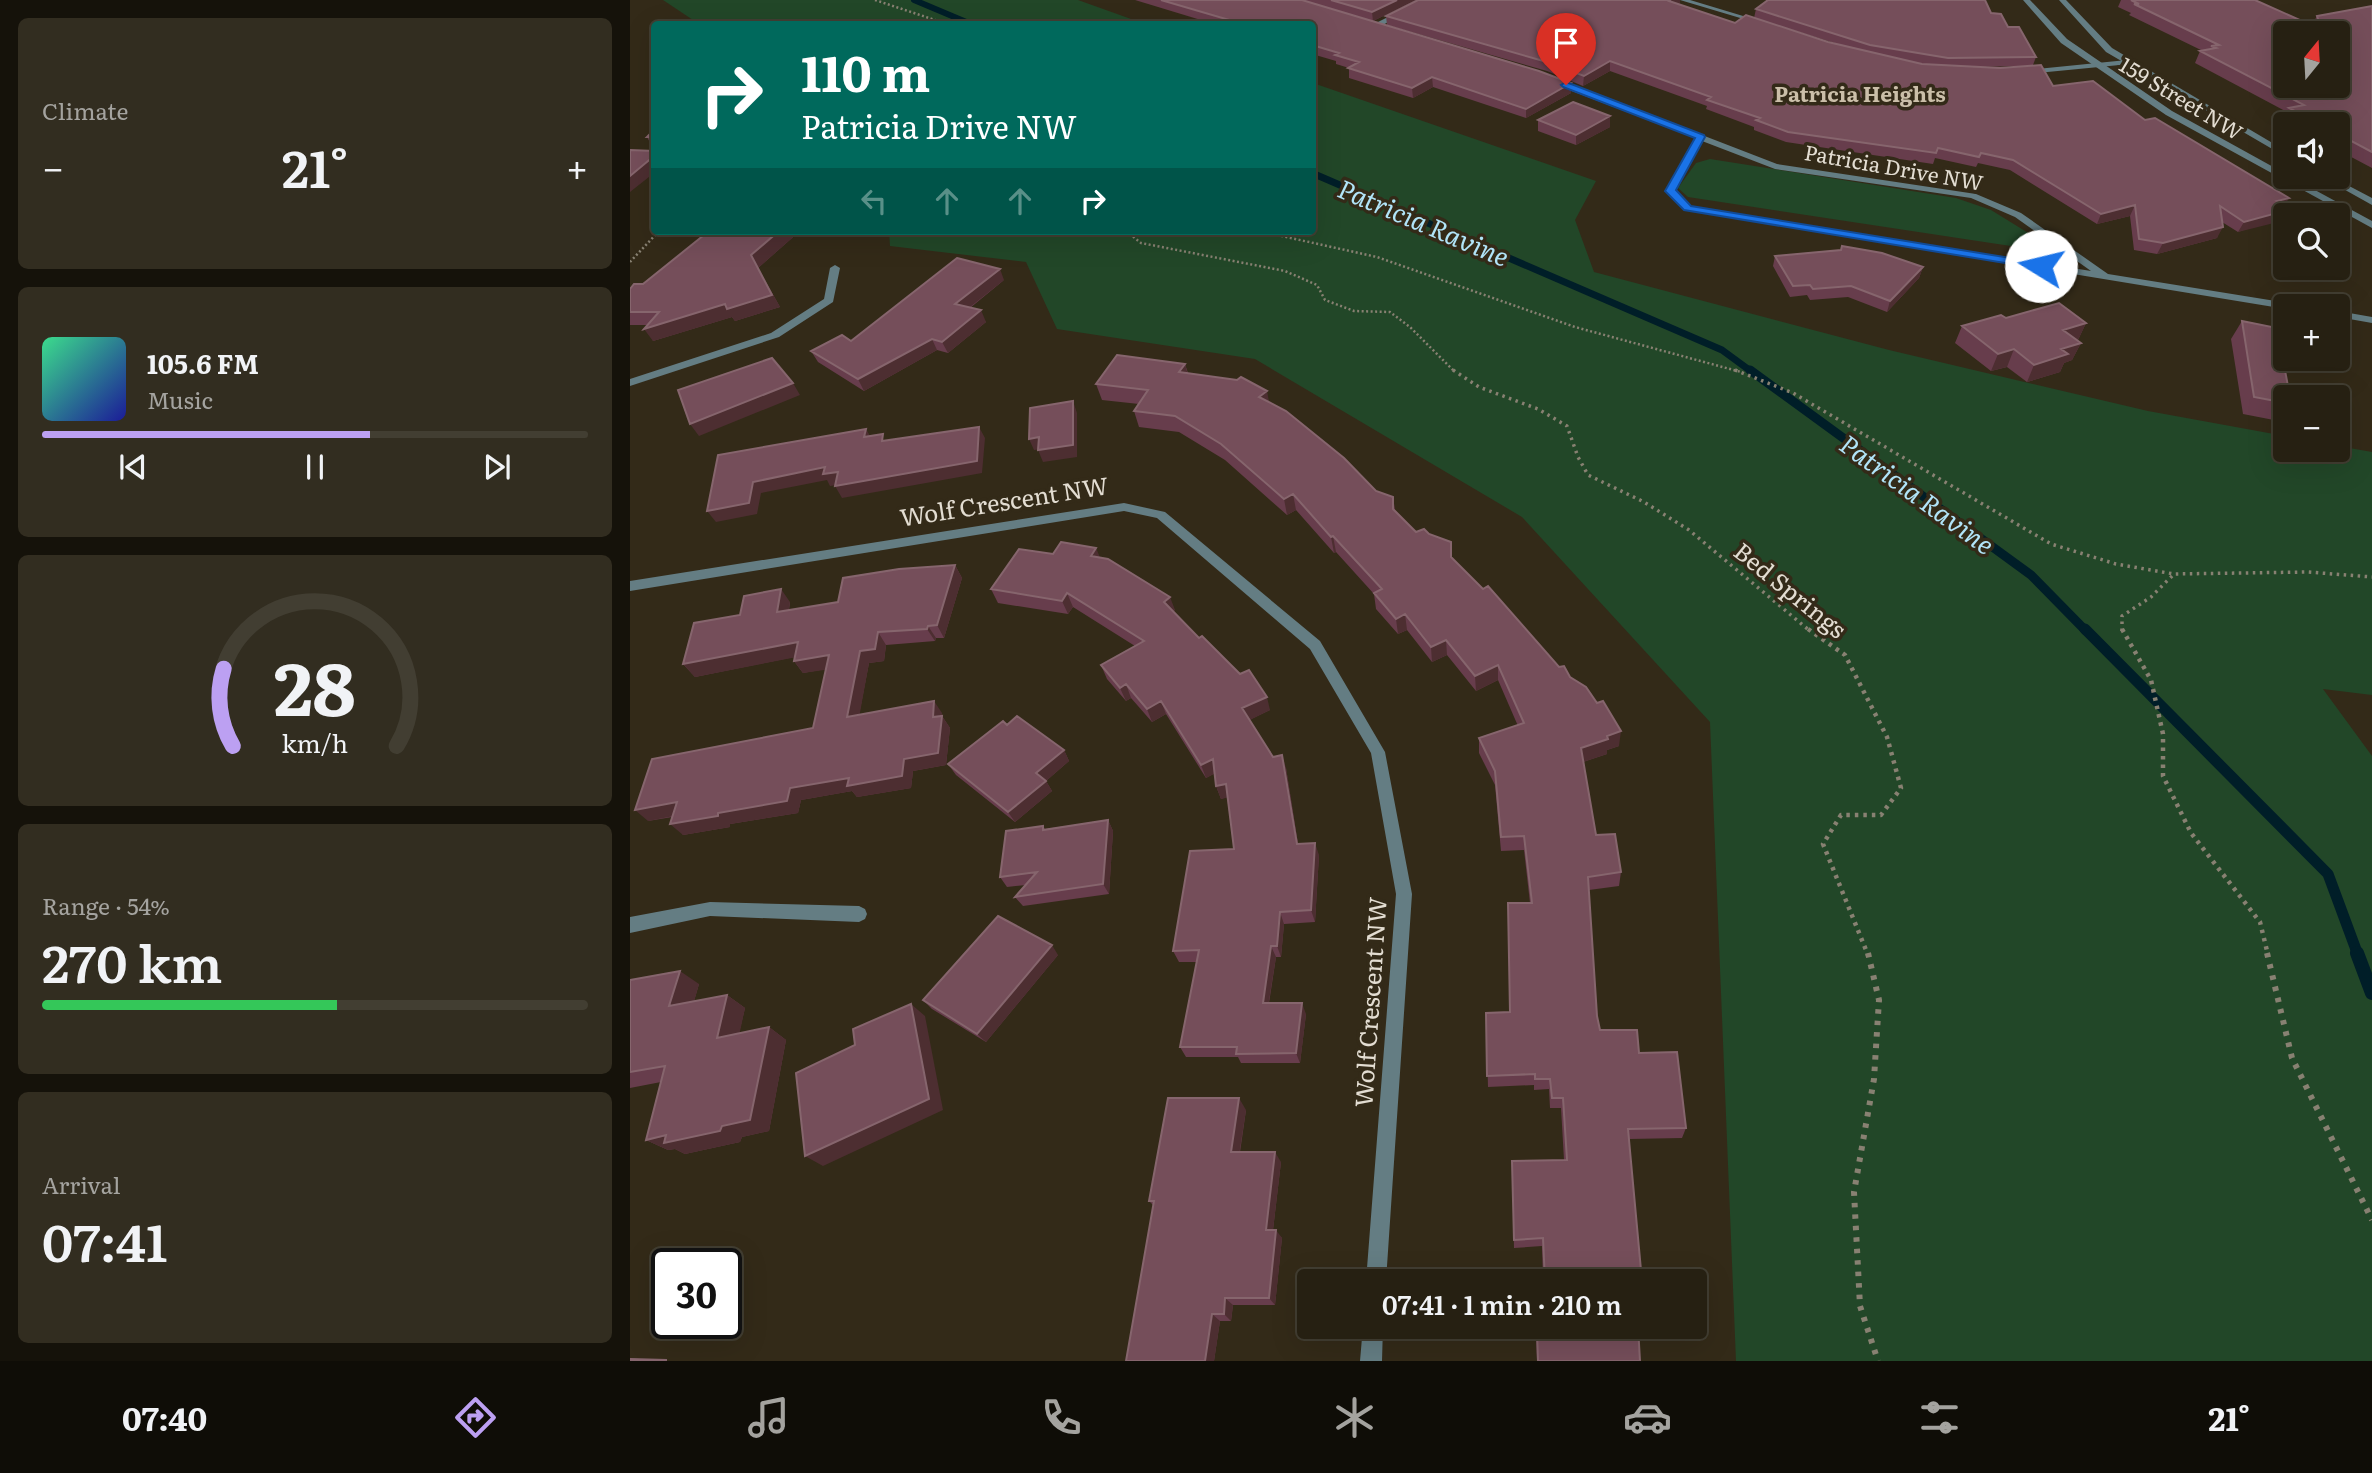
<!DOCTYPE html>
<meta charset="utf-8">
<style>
body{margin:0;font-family:Literata,serif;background:#322d20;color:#f1f3f6;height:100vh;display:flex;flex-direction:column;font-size:26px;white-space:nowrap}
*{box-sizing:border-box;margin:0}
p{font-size:23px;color:#a4a39f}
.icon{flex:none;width:38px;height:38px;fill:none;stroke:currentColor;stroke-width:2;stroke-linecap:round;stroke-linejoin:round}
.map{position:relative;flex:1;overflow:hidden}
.panel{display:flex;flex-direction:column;gap:18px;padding:18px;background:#15120a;width:630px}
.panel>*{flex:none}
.top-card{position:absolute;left:21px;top:21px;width:665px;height:214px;border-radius:7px;box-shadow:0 7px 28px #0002,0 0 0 2px #423e32;background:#00695c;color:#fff;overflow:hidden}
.needle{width:46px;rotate:18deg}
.tools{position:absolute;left:1643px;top:21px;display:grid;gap:14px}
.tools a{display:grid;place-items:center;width:77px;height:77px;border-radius:7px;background:#262012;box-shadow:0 7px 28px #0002,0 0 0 2px #423e32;font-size:35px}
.speed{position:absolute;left:21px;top:1248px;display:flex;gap:14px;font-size:35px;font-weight:700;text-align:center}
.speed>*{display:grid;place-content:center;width:91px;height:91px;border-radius:50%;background:#262012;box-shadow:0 7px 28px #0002,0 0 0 2px #423e32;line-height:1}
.speed .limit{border:4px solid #111;border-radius:10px;background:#fff;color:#111}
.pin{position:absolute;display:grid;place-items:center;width:60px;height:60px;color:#fff;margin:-72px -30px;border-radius:50% 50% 50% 0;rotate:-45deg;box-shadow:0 0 7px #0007}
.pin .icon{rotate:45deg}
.me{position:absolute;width:77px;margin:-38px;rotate:279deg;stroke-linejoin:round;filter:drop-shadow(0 0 5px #0008)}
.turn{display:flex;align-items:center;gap:24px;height:147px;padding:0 35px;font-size:32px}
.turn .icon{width:91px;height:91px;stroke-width:2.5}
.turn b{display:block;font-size:49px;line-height:60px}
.lanes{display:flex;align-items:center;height:66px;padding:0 35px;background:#0003;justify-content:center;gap:35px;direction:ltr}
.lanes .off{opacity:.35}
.big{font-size:52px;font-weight:600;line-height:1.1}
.panel .widget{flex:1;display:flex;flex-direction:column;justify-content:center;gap:10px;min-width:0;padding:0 24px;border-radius:10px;background:#322d20}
.panel .dial{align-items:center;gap:0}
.dial svg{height:182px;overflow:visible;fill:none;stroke:#423e32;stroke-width:7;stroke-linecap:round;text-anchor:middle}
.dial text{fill:#f1f3f6;stroke:none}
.song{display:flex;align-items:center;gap:21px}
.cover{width:84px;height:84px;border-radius:10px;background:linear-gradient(135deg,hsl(150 70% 55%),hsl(240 70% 35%))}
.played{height:7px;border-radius:4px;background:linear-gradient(90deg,#bca0f2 60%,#423e32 60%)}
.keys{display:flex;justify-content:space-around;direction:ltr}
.heat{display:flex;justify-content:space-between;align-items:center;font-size:38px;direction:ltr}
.charge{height:10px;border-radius:5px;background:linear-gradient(90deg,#34c759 54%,#423e32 0)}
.trip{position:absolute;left:667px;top:1269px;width:410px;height:70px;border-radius:7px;background:#262012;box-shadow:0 7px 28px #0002,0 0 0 2px #423e32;font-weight:600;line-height:70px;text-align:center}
.tab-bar{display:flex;height:112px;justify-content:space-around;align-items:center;background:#0f0d07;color:#a4a39f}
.tab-bar .icon{width:49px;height:49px}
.tab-bar .current{color:#bca0f2}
.tab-bar b{font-size:32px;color:#f1f3f6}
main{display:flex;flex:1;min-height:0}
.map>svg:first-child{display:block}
</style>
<main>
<section class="panel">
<div class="widget"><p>Climate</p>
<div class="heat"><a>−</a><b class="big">21°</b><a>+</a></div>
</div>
<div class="widget">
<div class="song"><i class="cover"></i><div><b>105.6 FM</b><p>Music</p></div></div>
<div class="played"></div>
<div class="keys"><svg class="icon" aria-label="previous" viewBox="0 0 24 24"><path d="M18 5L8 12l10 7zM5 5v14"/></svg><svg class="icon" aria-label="pause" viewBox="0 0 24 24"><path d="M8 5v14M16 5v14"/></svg><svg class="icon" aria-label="next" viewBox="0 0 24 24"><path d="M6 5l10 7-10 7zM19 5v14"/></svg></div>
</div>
<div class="widget dial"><svg viewBox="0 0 100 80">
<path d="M14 69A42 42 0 1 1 86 69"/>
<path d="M14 69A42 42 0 0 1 10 35" stroke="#bca0f2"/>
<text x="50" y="56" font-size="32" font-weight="700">28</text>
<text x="50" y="72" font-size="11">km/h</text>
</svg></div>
<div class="widget"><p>Range · 54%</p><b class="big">270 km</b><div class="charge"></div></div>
<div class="widget"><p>Arrival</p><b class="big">07:41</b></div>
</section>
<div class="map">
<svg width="1742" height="1361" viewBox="0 0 1742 1361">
<rect width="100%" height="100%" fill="#332a18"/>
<!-- green -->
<path fill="#224728" d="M33 0H448L515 24H69Z
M683 83 966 181 945 220 964 272 1259 350 1518 411 1655 436 1656 450H1708V446L1742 452V695L1693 689 1742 756V1361H1106L1080 722 892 517 625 359 427 329 396 262 260 246 259 231H682Z
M1080 159 1326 198 1361 210 1408 239 1394 248 1058 197 1048 188 1066 163Z"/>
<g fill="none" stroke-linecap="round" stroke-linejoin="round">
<!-- stream-far4 -->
<path stroke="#001e28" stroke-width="6" d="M284 0 341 24"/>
<!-- stream-far3 -->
<path stroke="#001e28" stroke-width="7" d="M682 173 1092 350 1122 372"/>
<!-- stream-far2 -->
<path stroke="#001e28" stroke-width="9" d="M1120 370 1401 575 1456 631"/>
<!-- stream-far1 -->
<path stroke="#001e28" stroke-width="11" d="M1455 629 1698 874 1728 955"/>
<!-- stream -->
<path stroke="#001e28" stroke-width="14" d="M1727 953 1742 993"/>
<!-- path-far3 -->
<path stroke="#888172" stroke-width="2.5" stroke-dasharray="2 2.5" stroke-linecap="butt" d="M245 0 317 24
M496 231 511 243 655 271 687 285 695 300 724 311 760 312 780 327 825 372
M629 231 747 257 945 327 1111 372
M0 262 29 231"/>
<!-- path-far2 -->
<path stroke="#888172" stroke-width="3.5" stroke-dasharray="2.5 4.5" stroke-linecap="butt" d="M823 370 849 387 908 409 937 426 948 457 958 475 1014 502 1059 530 1180 631
M1105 370 1163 393 1421 544 1486 564 1544 574 1678 572 1742 577
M1492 631V616L1521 597 1544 574"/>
<!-- path-far1 -->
<path stroke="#888172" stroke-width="4.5" stroke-dasharray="3.5 5" stroke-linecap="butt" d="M1178 629 1215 655 1257 737 1271 788 1251 815H1211L1193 844 1238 955
M1492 629 1521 680 1533 734V776L1561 833 1630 922 1638 955"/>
<!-- path -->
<path stroke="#888172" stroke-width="6" stroke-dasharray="4.5 7" stroke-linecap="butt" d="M1238 953 1249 1000 1244 1079 1224 1192 1230 1306 1248 1361
M1637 953 1662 1058 1742 1220"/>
<!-- minor -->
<path fill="#647d83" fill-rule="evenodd" d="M792 0H800L747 28 740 26Z
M1050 0H1060L1133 22 1127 23Z
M1497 60H1500V64L1397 74 1393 72 1397 70Z
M921 79H927L1147 164 1346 194 1391 213 1478 274 1658 303 1663 306H1656V309L1055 210 1036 191 1065 138 921 83ZM1072 141 1145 169 1341 198 1385 217 1461 271 1061 206 1045 191Z
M205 265 210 268 203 302 149 337 0 386V379L141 333 194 299 200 268Z
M1708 311 1742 317V323L1708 317Z
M494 503 535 512 690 641 755 752 782 894 756 1281H736L766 894 741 753 680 649 527 518 494 511 0 591V581Z
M80 902 229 906 235 909 237 914 235 919 229 922 80 916 0 933V917Z
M733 1326H753L752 1361H730Z"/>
<!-- tertiary -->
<path fill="#647d83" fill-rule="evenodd" d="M1393 0H1400L1437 39 1542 111 1656 174V177H1661L1742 221V228L1536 115 1431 43Z
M1429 0H1436L1482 48 1656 151V157L1476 52Z
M1692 177H1702L1742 198V205Z"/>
</g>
<!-- wall -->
<path fill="#673d4c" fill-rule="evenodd" d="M505 0H786L743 21 941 93 896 118 803 87 783 98 719 78V68L706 64V61L682 54V24H584Z
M1491 0H1625L1682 25 1687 16 1742 6V168L1708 150V124H1660L1652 120 1657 112 1565 63 1570 51H1573L1499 15 1501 13 1488 7Z
M1050 3 1048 4 1105 23 1208 44 1124 18 1126 9 1361 13 1378 27 1406 57 1403 65 1423 86 1515 120 1662 209 1659 215H1656L1608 232 1592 222 1587 238 1527 254 1504 250 1500 216 1467 224 1380 170 1348 163 1346 167 1305 158 1303 164 1156 142 1124 130V127L1076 109 1077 106 980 71 953 86 917 71 757 25 756 16ZM1391 66 1370 68 1347 67Z
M980 116V127L946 145 908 131V120Z
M24 130V148H23L17 137Z
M79 231H170L128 268 150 307 105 321 102 317 23 341 17 325H0V289L13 284Z
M1145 256 1293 267 1289 278 1257 312 1218 297 1180 300 1177 295 1160 297 1143 266Z
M374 280 340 308 356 322 318 353 307 350 234 391 188 362 181 351 221 341Z
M1376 318 1456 323 1448 340H1447L1451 343 1442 360 1434 363 1430 372 1397 382 1377 367 1361 371 1325 343 1332 326Z
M1612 321 1656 397V412L1649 421 1613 414 1601 339Z
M555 364 558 373 639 402 746 491 763 497 765 510 786 532 821 557 929 667 940 677 989 746 977 750V754L953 762 966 835 991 872 989 886 959 890 967 1016 970 1030 1009 1053 1056 1128 1052 1138 999 1139 1012 1281H913L912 1246 884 1248 882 1161 934 1160 931 1108H920L919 1089 904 1090V1085L858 1087 856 1013 879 1012 900 903 894 850 871 851 865 785 849 753V738L888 726 868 680 846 691 817 655 802 662 777 630 768 634 746 609 744 594 706 552 704 553 666 510 657 515 595 460 549 432 509 427 504 411 509 404 472 400 466 384Z
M423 554 471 558 545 610 543 611 640 710 619 720 643 757 656 768 668 844 689 855 685 922 654 924 651 957H646L639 1003 676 1014 670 1063H611L608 1057H556L550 1047 567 962H549L543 951 604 849 597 797 591 799 586 786 585 773 576 778 536 714 522 722 501 698 496 701 477 679 471 665 505 646 443 607 438 614 368 603 361 589Z
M325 565 332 578 314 638H306L305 641 256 645 254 661 239 663 229 715 312 713V716L320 728 316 765 283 771 281 788 227 797 222 791 171 800 168 813 100 824V827L53 835 42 817 18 821 183 728 196 669 173 673 164 661V657L65 677 53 664 110 615 160 602 159 610 208 602Z
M377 725 434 750 439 761 416 781 422 791 385 822 326 775 318 764Z
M478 820 483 831 479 894 393 906 385 897 396 885 377 887 370 877 413 826 415 829Z
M428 955 356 1042 302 1009 293 1000Z
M0 980 69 984 64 1001 97 995 115 1008 109 1033 139 1027 156 1040 139 1131 112 1137 110 1142 55 1154 45 1149 38 1150 16 1140 31 1082 0 1088Z
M616 1110 610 1152 651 1162 643 1230 652 1238 645 1305H603L601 1321H590L584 1361 523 1205 519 1201Z
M915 1326H1008L1010 1361H907L906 1337 907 1331H915Z"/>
<!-- shaded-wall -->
<path fill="#4d2e31" d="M767 0H786L743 21 742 12Z
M1040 0H1050V3L1038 10Z
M980 61V71L953 86 954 76Z
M802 77 803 87 783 98 782 88Z
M941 83V93L896 118V109Z
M980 116V127L946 145V135Z
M24 156V173L0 192V176Z
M1659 198 1653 208 1647 201Z
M1505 205 1500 216 1467 224 1471 214Z
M1662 209 1659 215H1656V220L1608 232 1614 222Z
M1593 227 1587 238 1527 254 1533 243Z
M149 231H170L128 268 150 307 105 321 102 317 23 341 14 329 121 255Z
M1293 267 1289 278 1257 312 1260 301Z
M370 269 374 280 330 315 325 304Z
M351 310 356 322 318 353 312 342Z
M1456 323 1448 340 1425 347 1433 330Z
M302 339 307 350 234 391 228 379Z
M1451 343 1442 360 1434 363 1430 372 1397 382 1404 365 1431 349Z
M1384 349 1377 367 1361 371 1368 354Z
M555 364 559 379 549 372Z
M163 383 170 395 69 436 60 424Z
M637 391 640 407 629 397Z
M443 401 447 413V457L413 462 408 450Z
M349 427 355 438 352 473 212 498 205 486Z
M236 429 243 441 234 437Z
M409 437 413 449 404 450 399 439Z
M195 467 208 472 215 484 200 486 197 480 131 493 127 514 86 522 77 511 123 482Z
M663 494 666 510 657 515 654 499Z
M703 536 706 552 704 553 701 537Z
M466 548 472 562 461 556Z
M325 565 332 578 314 638 307 625Z
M151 589 160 602 156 625 147 612Z
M437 593 443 607 438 614 432 601Z
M540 597 545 610 539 615 534 602Z
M775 614 777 630 768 634 766 619Z
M298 626 306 638 305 641 297 629Z
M248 632 256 645 254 661 239 663 227 729 217 717 230 651Z
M816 640 817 655 802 662 801 647Z
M168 642 177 655 65 677 53 664Z
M199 655 208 668 173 673 164 661Z
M868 665V680L846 691 845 676Z
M496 684 501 698 496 701 490 688Z
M637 697 640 710 616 722 612 708Z
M304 701 312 713V716L320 728 316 765 283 771 281 788 227 797 222 791 171 800 168 813 100 824V827L53 835 40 824 88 813 160 788 274 759 303 717Z
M531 701 536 714 522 722 517 709Z
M991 731 989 746 977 750V754L950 763 951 748 977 736Z
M434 750 439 761 416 781 422 791 385 822 378 812 406 773Z
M652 755 656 768 670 856 667 844Z
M583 759 588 772 576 778 571 765Z
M596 784 600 797 591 799 586 786Z
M47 802 59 813 18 821 5 810Z
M478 820 483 831 479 894 473 884Z
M685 843 689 855 685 922 681 910Z
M650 912 654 924 651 957 647 946Z
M422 945 428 955 356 1042 347 1034Z
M641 946 646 957 637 1013 633 1003Z
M50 971 69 984 59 1019 39 1006Z
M97 995 115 1008 106 1050 87 1038Z
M672 1003 676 1014 670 1063 666 1053Z
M281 1004 295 1016 313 1110 193 1166 175 1156Z
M139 1027 156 1040 139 1131 112 1137 110 1142 55 1154 45 1149 38 1150 16 1140 92 1126Z
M609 1098 616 1110 608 1162 601 1152Z
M645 1152 651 1162 642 1238 636 1230Z
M646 1230 652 1238 645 1305 639 1298Z
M595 1298 603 1305 601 1321 594 1314Z
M582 1314 590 1321 584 1361H575Z"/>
<!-- building -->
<path fill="#754e5a" stroke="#86656d" stroke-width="2" fill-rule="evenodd" d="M531 0H672L909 71 941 83 896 109 802 77 782 88 718 68 729 62 705 55 709 53 682 45V24H621L609 21 606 22Z
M701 0H767L742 12Z
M788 0H1040L1039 1 1105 23 1116 15 1198 42 1292 64 1370 68 1411 65 1423 86 1463 81 1515 120 1525 118 1659 198 1647 201 1662 209 1614 222 1590 206 1593 227 1533 243 1509 239 1505 205 1471 214 1383 160 1351 153 1349 157 1308 148 1306 153 1158 132 1126 120 1130 118 1077 100 1081 97 980 61 954 76 917 62 756 16Z
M1138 0H1355L1361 13 1371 14 1378 27H1389L1406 57 1318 58 1240 45 1126 9Z
M1501 0H1625L1692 30 1687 16 1742 6V152L1708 134V124H1689L1659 108 1674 105 1570 51 1586 48 1581 46 1589 45 1504 4H1509ZM1656 33H1708V86H1656Z
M943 102 980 116 946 135 908 120Z
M24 130V137H17Z
M0 150 24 151V156L0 176Z
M79 231H149L121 255 142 295 97 309 95 304 14 329 29 312H0V289L4 284H13Z
M1212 246 1252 253 1293 267 1260 301 1221 286 1183 289 1180 285 1163 286 1145 256 1211 250Z
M327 258 370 269 325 304 351 310 312 342 302 339 228 379 181 351 212 335 221 341Z
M1429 303 1456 323 1433 330 1451 343 1431 349 1438 354 1404 365 1384 349 1368 354 1332 326 1371 315 1376 318Z
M1612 321 1647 328 1660 397H1656V403L1624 397Z
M487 355 555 364 549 372 607 380 611 377 637 391 629 397 656 411 714 458 746 491 763 497V509L786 532 794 529 799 534 821 542V557L853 589 858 586 929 667 934 666 940 677 956 687 967 703 973 701 991 731 977 736 978 739 951 748 966 835 985 834 991 872 958 877 967 1016 970 1030H1007L1009 1053 1047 1052 1056 1128 998 1129 1012 1281H915L913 1238 884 1240 882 1161 937 1160 933 1098H922L920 1079H905V1074L857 1076 856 1013 880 1012 878 903H902L894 836 871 837 865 771 849 738 894 723 868 665 845 676 816 640 801 647 775 614 766 619 744 593 752 589 703 536 701 537 663 494 654 499 591 444 545 416 504 411 518 390 466 384Z
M142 358 163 383 60 424 48 390Z
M443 401V445L408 450 409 437 399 439 400 408Z
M349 427 347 461 205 486 208 472 193 474 195 467 123 482 119 503 77 511 88 455 236 429 234 437 253 434 252 441Z
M431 542 466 548 461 556 478 559 540 597 534 602 569 638 572 636 610 674 619 670 637 697 612 708 643 757 652 755 667 844 685 843 681 910 650 912 647 946H641L633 1003H672L666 1053 606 1054 607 1047H550L569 950 543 951 560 851 604 849 596 784 586 786 583 759 571 765 531 701 517 709 496 684 490 688 471 665 514 641 437 593 432 601 361 589 389 549 423 554Z
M325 565 307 625 298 626 297 629 248 632 245 649 230 651 217 717 304 701 303 717 312 716 308 753 274 759 272 776 217 786 219 778 160 788 157 801 88 813V816L40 824 47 802 5 810 22 759 183 728 199 655 164 661 168 642 53 664 64 623 110 615 114 596 151 589 147 612 208 602 213 578 269 569Z
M387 716 434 750 406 773 416 781 378 812 318 764 373 721 377 725Z
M478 820 473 884 385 897 407 872 370 877 376 831 413 826V830Z
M368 916 422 945 347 1034 293 1000Z
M50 971 39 1006 97 995 87 1038 139 1027 120 1120 92 1126 90 1131 34 1143 36 1135 16 1140 35 1066 0 1072V980Z
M281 1004 299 1099 175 1156 166 1073 225 1045 223 1029Z
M538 1098H609L601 1152H645L636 1230H646L639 1298H595L594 1314H582L575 1361H496L524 1201H519Z
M916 1326H1008L1010 1361H908L907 1331H916Z
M0 1359 36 1360V1361H0Z"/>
<!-- route -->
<path fill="#1a73e8" stroke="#114b97" stroke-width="2" d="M936 82 1074 135 1075 137 1046 190 1061 206 1411 263 1417 266 1411 269 1054 210 1035 191 1065 138 933 87 931 85Z"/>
<g text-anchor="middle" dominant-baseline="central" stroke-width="7" stroke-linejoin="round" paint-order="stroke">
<!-- far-neighbourhood labels -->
<g font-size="21" font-weight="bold" fill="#cbbfa9" stroke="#332a18">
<text x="1230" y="92">Patricia Heights</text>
</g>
<!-- far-street labels -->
<g font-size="21" fill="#e3ddd2" stroke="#332a18">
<text transform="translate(1552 97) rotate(31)">159 Street NW</text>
<text transform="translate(1264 166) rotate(10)">Patricia Drive NW</text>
</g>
<!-- street labels -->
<g font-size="24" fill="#e3ddd2" stroke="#332a18">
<text transform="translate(374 500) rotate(-9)">Wolf Crescent NW</text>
<text transform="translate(1161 589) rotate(39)">Bed Springs</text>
<text transform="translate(739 1002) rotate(-86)">Wolf Crescent NW</text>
</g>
<!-- water labels -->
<g font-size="26" font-style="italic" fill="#b1e4f8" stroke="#332a18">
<text transform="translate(794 221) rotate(23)">Patricia Ravine</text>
<text transform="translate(1288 493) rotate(36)">Patricia Ravine</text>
</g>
</g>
</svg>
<div class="tools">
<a><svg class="needle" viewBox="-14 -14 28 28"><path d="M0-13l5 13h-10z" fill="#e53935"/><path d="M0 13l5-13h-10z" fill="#a4a39f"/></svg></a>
<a><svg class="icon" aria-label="sound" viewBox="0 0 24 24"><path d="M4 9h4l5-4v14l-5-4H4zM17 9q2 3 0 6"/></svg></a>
<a><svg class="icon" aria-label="search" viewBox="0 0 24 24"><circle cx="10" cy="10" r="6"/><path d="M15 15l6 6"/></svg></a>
<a>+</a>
<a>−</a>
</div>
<div class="speed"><div class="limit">30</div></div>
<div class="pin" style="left:936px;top:85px;background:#d93025"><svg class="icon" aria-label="arrive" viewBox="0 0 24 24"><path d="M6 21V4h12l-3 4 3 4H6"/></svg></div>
<svg class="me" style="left:1411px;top:266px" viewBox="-20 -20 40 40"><circle r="19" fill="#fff"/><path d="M0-13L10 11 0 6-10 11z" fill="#1a73e8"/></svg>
<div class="trip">07:41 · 1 min · 210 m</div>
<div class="top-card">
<div class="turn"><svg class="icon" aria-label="right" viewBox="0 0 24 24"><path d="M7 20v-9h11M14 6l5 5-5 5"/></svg><div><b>110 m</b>Patricia Drive NW</div></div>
<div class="lanes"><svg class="icon off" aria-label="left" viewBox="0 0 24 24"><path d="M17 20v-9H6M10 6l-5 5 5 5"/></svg><svg class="icon off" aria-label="ahead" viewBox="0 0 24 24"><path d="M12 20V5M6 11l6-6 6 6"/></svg><svg class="icon off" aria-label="ahead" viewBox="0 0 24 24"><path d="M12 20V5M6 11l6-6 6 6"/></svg><svg class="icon" aria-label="right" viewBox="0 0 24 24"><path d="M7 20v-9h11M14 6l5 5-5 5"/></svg></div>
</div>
</div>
</main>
<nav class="tab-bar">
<b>07:40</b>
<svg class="icon current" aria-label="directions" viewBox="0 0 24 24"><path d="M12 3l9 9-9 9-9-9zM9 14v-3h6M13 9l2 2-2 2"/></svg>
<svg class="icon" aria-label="music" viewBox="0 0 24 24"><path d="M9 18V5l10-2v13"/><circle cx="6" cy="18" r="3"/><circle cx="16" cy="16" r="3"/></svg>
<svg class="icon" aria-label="phone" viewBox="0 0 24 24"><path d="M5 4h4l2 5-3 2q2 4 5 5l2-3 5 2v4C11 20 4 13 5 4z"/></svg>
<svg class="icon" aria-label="climate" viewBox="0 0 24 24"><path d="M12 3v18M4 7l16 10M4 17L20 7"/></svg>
<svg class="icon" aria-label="car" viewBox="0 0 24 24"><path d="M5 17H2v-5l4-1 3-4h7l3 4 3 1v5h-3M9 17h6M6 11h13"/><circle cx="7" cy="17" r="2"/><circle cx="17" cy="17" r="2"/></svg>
<svg class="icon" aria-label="filters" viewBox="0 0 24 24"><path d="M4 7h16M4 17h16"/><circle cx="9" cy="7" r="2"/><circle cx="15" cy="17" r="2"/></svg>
<b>21°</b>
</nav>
